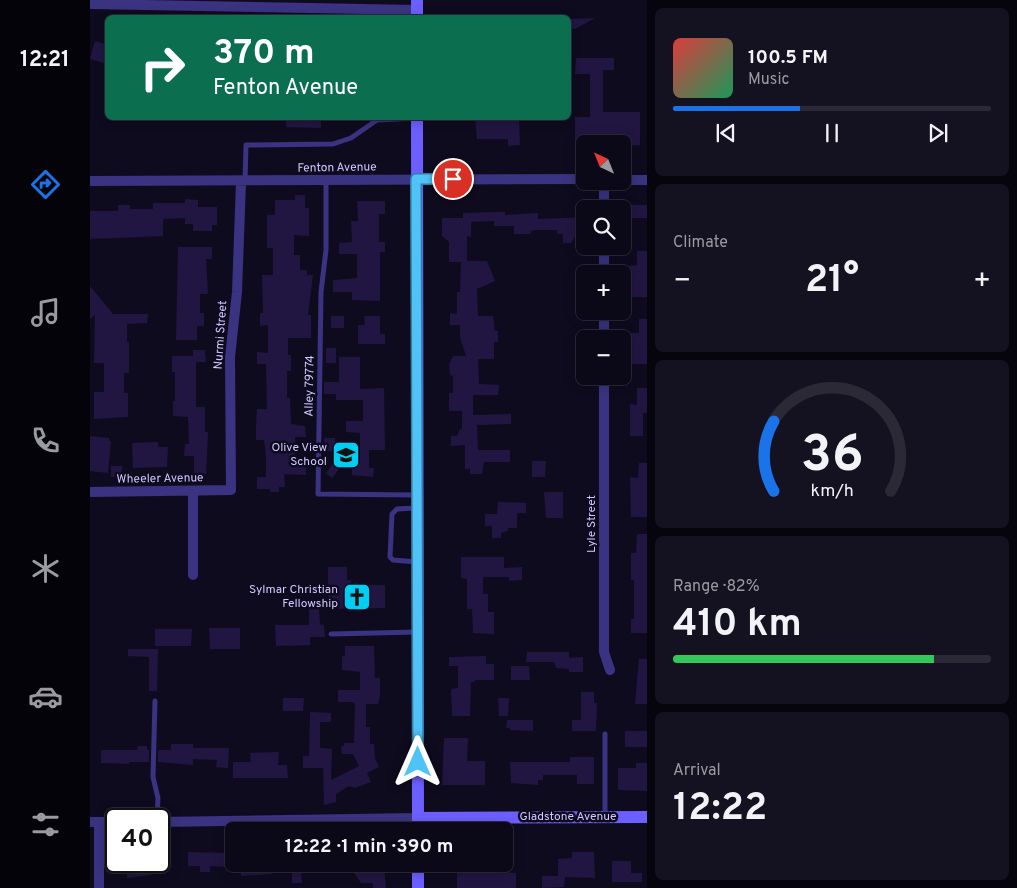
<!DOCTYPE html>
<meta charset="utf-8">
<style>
body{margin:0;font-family:Overpass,sans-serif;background:#141120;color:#f1f3f6;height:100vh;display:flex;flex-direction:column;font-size:19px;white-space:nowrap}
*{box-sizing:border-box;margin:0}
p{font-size:16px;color:#9a9aa1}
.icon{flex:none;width:28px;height:28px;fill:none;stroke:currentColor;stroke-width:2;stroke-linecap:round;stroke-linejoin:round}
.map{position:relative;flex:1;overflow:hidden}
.details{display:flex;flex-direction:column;gap:8px;padding:8px;background:#06040d;width:370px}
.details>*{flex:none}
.top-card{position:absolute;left:15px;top:15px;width:466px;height:105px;border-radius:8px;box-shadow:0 2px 12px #0003,0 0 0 1px #2b2936;background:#0b6e4f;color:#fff;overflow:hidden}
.needle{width:32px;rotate:317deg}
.controls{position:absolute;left:486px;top:135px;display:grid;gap:10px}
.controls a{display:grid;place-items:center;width:55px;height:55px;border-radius:8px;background:#0b0817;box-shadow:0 2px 12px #0003,0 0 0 1px #2b2936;font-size:25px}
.speed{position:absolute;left:15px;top:808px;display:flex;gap:10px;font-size:25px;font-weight:700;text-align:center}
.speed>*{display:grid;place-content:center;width:65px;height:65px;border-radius:50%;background:#0b0817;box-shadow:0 2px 12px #0003,0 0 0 1px #2b2936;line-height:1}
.speed .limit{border:2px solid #111;border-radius:8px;background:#fff;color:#111}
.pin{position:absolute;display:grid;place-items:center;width:42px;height:42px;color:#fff;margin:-21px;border:2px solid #fff;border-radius:50%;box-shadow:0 1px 5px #0007}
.me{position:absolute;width:55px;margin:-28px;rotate:0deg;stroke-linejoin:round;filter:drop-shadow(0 0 4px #0008)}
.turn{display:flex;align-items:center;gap:18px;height:105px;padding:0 25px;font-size:22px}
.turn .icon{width:65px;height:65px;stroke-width:2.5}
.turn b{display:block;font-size:35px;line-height:42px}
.big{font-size:38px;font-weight:700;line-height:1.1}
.details .widget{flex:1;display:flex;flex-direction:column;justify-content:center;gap:8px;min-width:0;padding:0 18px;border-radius:8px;background:#141120}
.details .dial{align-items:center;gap:0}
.dial svg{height:130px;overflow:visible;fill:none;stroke:#2b2936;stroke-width:7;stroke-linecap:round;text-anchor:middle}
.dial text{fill:#f1f3f6;stroke:none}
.song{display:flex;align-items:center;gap:15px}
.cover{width:60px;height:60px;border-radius:8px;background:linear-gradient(135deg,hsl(0 70% 55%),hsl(150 70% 35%))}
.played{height:5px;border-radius:2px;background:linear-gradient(90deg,#1a73e8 40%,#2b2936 40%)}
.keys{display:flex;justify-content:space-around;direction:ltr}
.heat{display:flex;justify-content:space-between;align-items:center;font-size:28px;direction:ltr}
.charge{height:8px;border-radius:4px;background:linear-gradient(90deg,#34c759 82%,#2b2936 0)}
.trip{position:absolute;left:135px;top:822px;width:288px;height:50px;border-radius:8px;background:#0b0817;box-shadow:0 2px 12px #0003,0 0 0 1px #2b2936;font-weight:700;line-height:50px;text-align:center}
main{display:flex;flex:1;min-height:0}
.tabs{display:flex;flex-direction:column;width:90px;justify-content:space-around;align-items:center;background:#040309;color:#9a9aa1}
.tabs .icon{width:35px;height:35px}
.tabs .selected{color:#1a73e8}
.tabs b{font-size:22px;color:#f1f3f6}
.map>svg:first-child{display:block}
</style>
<main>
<nav class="tabs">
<b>12:21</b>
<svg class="icon selected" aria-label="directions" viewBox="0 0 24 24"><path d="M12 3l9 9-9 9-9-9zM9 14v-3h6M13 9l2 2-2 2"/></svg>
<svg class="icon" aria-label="music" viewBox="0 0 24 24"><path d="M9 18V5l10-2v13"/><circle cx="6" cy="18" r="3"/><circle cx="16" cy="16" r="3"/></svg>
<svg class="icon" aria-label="phone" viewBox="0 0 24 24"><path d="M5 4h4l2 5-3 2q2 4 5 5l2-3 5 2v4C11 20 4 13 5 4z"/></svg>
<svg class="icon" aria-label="climate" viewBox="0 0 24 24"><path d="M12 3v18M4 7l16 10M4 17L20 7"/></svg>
<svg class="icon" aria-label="car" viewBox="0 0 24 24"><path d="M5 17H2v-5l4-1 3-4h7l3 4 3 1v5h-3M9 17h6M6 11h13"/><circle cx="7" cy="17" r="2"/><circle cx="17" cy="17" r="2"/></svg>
<svg class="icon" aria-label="filters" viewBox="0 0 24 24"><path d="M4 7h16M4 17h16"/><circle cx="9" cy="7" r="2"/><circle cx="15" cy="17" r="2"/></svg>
</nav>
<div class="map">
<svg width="557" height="888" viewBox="0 0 557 888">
<rect width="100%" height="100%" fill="#0f0b1f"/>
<!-- building -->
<path fill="#211641" d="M505 18 485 29H479V19Z
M5 41 18 45V64L0 59Z
M486 58H524V70H513V112H550V145L534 146V137H513V144L485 143V117H500V74H485Z
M196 118H231V128L196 127Z
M385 118H404V120L429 118 430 145 418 146V139H387Z
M205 195H215V208H219V236L204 235V255H210V270H217V275H223L218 315H221V338H198V355H201V371H197V398H200L201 424 215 426 216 437H205V461H216V475L194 474 195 487H189V492H180V489H167V477H176V457L174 440H166V428L167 409H177L176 364H167V352L178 353V325L170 326V313H173L172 275H183V248H177V215H185V200H205Z
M95 199 108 200V207H127V225H122V231H103V224H95V218L73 219V236L0 239V211H28V205H40V209H63V203H95Z
M267 201H295V214H289V242H295V252H290V301L262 300V292H243V280L267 278V254H249V243L262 242 261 221H268Z
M533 205H557V218H533Z
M405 212H415V215L448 213V219L495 217V237H485L481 243H473V234H467V230H447L441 231V234H424V226H404V221L381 222V237L377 236V261H397L405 281 387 289 388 316H403L405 331H408V342H404V359H388L389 384 409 385 408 395H383V415L421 414V424L387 425 388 450H420V462H394L392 474H380V469H375V445L361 446V436H367L370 429 372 430V411H359V393H363V376L360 375 359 365 363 356H376L370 337V325H360V313L367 314V292H370L371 262H359V242L352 236V218H373V213Z
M88 247H122V259H116L118 294H110V313H114V326H107V340H86Z
M547 251H557V297H539V266L547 265Z
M0 286 23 314H58L57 323 37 324V342H39V373H34V393H38V417L4 419V392H14V363H4L5 315 0 319Z
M241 316H254V328H241Z
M274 316H290V334H295V344H268V325H275Z
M549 319H557V364H541V333H549Z
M236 348H246V363H236Z
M103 350H115L116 362H106V407H115V432H118L116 474H104V456H94L95 444H99L98 417 83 416V401H85V372H82V356H103Z
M249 357H270V389L294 388 295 450H279V468H284L283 477 262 475V469H249L242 478 236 473 247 458H270V433L256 432V421H273V400H246V394H234V382H249Z
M547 388H557V413H553V436H540V404L547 405Z
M0 436 19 438V441H21L18 473 0 471Z
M234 438H245V451H234Z
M68 442V447H78L77 467 43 468 42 443Z
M442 461H456L455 477H442Z
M549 463H557V517H541L540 477 548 478Z
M21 466H32V477H21Z
M454 492H473V518H456Z
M408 502 436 503V513H427V528H418V531L411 533V538H402V526H395V514H407Z
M547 534H557V633H541V619H544V580H541V553H546Z
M371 557H414V568L432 567V580L419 581V577H393V594H398V612H404V634L383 633 382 609H377V579L371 578Z
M238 567H257V580H261V585H295V608L238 609Z
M219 609H229L230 624 234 625 235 637H220V645L186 646 185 625H219Z
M119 628H150V649H120Z
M65 629H102L101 646H65Z
M255 646H284L285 678H290V696L288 704H276V727H280V744H284L285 758 289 767 277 773 281 782 265 788 259 786 246 794V802L234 805 233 768H213V756H219L220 712 241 713V722H230V748L242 749 241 780 269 766 263 754H252L251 746H254V743H264L265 704 262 702H248V690H270V672L252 670V656H255Z
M38 649H68L67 691H59V657L38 656Z
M437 652H479V658L493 657V672H479V669L466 668 464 662H436Z
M396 656V664H404V680H385V682H381L380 716H362L361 689 368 688V666H359V657Z
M549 659H557V704H545Z
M421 666H439L440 680H421Z
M491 692H504V703H507L506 731H482V720H491Z
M193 698H214L213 711H193Z
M408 698H419L418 716H409Z
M417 720H443V731L420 730V728H416Z
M535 731H557V747H535Z
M354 738H378L377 761H395V785H352Z
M81 744H103V748H139L138 768 126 767 127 760 103 759V765L68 762V750H81Z
M48 746H57V750H59V762H39V764L11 763V750H47Z
M189 752 188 765H197L198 778H143V762H161L160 753Z
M480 757H504V784H487V775H453V780H448V785L421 783 420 762H480Z
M546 763H557V791L528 790V768H546Z
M98 852 137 853V867L120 866V872H110V866H98Z
M482 852H504L505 878 475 877 474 887 452 888V876H468V859L482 858Z
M37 861H61V875L37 878Z
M522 861H541V873H552V882H522Z
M150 864H181L182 874 151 876Z
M234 864H245V872L234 873Z
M270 864H294L296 888H283V883H271L264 873 270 872Z
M367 864H386V868H412V872L426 873V888H367Z
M202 871H211L212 883H202Z"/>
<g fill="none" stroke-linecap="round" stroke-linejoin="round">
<!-- lane -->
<path stroke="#3a3381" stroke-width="5" d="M236 180V250L231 292 228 494 327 495
M155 181 156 145 243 144 261 138 287 120 327 118
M326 508 307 509 302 514 300 557 303 560 327 562
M241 634 327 632
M65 701 63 777 68 798 67 819
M515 734V817"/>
<!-- street -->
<path stroke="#3a3381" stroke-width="10" d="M0 4 327 10
M532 180H557
M0 181 495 179
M514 181V209
M514 246V274
M514 311V339
M514 376V652L520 670
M0 492 141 490 140 357 147 292 151 182
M103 575V491
M0 822H26
M69 822 328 818
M9 823V888"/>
<!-- secondary -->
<path stroke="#6c5fff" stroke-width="12" d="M327 0V18
M327 118 328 831
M328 818 557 817
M328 864V888"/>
</g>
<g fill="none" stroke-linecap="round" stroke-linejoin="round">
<!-- route casing -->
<g stroke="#337fa1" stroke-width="12">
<path id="route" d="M328 762 326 179H363"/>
</g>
<!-- route -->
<use href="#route" stroke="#4fc3f7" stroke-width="9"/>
</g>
<!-- icons -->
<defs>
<g id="school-square" transform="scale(1.4375)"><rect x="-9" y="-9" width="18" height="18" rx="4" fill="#00cff3" stroke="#0f0b1f"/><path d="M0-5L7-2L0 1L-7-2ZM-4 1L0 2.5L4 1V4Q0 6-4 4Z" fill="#111"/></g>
<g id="church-square" transform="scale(1.4375)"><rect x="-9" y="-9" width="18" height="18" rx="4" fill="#00cff3" stroke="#0f0b1f"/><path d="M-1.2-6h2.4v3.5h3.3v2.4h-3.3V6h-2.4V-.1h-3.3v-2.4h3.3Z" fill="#111"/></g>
</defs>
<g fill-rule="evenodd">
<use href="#school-square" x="256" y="455"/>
<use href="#church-square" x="267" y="597"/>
</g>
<g text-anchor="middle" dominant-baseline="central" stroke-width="5" stroke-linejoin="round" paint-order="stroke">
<!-- street labels -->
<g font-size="12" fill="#d1c8ff" stroke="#0f0b1f">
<text transform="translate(247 168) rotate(-1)">Fenton Avenue</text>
<text transform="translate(131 335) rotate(-86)">Nurmi Street</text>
<text transform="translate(220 386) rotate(-89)">Alley 79774</text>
<text transform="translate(70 479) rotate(-1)">Wheeler Avenue</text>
<text transform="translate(502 524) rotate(-90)">Lyle Street</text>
<text x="478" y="817">Gladstone Avenue</text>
</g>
<!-- poi labels -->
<g font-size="12" fill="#d1c8ff" stroke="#0f0b1f" text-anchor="end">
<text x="237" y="448">Olive View<tspan x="237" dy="14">School</tspan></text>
<text x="248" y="590">Sylmar Christian<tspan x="248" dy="14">Fellowship</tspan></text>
</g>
</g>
</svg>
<div class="controls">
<a><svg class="needle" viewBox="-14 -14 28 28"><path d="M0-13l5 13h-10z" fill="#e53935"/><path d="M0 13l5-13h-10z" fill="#9a9aa1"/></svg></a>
<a><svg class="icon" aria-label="search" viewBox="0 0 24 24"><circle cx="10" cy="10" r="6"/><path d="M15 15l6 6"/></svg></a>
<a>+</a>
<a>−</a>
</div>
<div class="speed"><div class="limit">40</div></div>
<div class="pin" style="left:363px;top:179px;background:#d93025"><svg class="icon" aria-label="arrive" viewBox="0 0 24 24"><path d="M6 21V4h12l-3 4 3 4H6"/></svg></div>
<svg class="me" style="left:328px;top:762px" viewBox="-20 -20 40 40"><path d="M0-17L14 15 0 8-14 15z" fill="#4fc3f7" stroke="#fff" stroke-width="4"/></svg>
<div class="trip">12:22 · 1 min · 390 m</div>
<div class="top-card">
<div class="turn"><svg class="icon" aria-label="right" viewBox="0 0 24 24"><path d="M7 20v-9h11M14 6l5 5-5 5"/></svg><div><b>370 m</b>Fenton Avenue</div></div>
</div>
</div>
<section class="details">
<div class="widget">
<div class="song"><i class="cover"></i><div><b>100.5 FM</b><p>Music</p></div></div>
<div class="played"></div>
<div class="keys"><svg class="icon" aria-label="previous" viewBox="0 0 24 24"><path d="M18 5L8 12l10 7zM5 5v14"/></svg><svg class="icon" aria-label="pause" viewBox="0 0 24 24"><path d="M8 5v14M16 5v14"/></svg><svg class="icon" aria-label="next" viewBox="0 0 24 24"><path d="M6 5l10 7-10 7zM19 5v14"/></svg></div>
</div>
<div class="widget"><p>Climate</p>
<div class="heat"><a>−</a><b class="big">21°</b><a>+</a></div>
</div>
<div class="widget dial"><svg viewBox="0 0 100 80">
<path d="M14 69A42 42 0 1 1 86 69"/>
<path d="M14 69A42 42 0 0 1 14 26" stroke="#1a73e8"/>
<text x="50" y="56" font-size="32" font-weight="700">36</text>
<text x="50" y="72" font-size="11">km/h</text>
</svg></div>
<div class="widget"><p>Range · 82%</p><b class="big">410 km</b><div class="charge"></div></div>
<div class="widget"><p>Arrival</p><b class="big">12:22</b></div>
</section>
</main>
